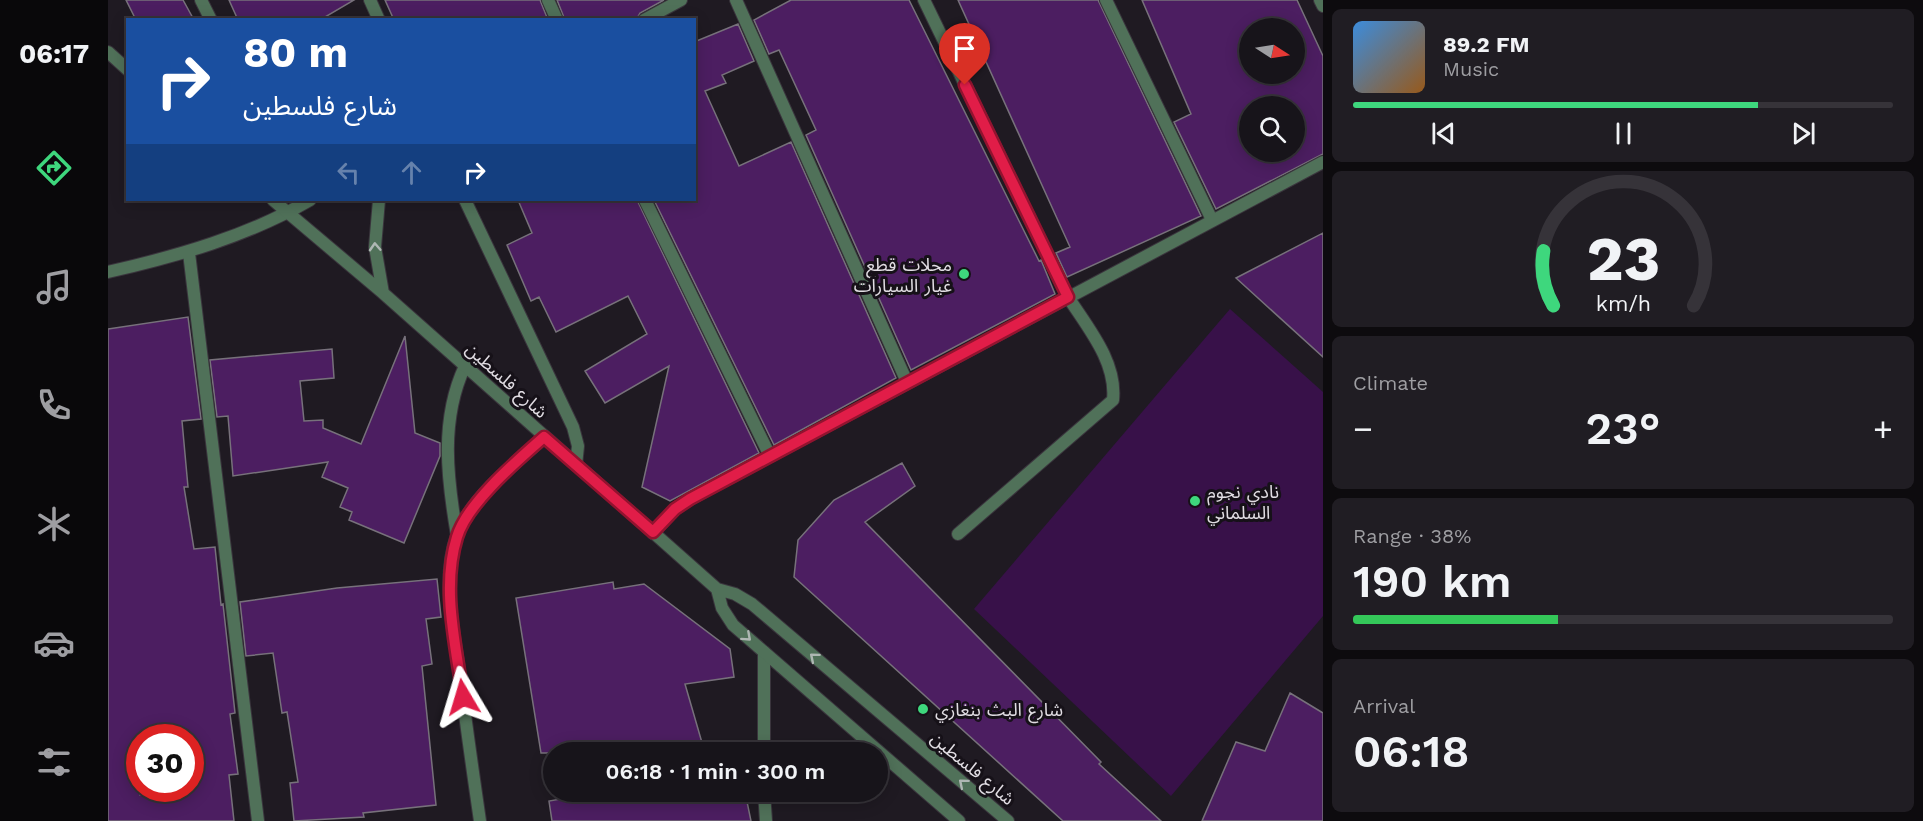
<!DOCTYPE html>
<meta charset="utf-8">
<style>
body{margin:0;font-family:"Work Sans","Noto Sans Arabic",sans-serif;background:#201d23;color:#f1f3f6;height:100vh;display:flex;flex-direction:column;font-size:22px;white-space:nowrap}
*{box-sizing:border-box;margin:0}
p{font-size:20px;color:#9e9ea2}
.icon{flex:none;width:33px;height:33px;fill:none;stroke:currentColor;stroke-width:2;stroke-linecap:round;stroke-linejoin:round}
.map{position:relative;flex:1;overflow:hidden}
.details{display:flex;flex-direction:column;gap:9px;padding:9px;background:#0d0b0e;width:600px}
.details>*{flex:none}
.banner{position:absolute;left:18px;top:18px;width:570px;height:183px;border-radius:0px;box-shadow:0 3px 15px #0003,0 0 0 2px #363339;background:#1a4fa0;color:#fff;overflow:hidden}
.needle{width:39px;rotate:102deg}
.fabs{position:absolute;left:1131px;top:18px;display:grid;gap:12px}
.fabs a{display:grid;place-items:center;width:66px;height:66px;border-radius:50%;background:#17141a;box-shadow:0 3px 15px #0003,0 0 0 2px #363339;font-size:30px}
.speed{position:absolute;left:18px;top:724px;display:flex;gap:12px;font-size:30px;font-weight:700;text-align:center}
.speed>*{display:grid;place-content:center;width:78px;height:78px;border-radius:50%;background:#17141a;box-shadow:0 3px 15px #0003,0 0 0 2px #363339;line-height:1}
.speed .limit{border:9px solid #d22;background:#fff;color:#111}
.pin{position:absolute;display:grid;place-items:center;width:51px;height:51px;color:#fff;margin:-62px -26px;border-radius:50% 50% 50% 0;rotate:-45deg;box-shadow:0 0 6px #0007}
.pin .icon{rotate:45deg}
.me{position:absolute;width:66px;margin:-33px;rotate:353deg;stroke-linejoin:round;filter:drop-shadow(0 0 4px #0008)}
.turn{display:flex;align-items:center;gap:21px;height:126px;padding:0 18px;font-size:27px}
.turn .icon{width:78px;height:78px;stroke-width:2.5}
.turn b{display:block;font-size:42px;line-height:51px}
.lanes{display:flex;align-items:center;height:57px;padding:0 18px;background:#0003;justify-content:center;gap:30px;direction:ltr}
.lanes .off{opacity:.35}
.big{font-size:45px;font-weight:600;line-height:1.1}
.details .card{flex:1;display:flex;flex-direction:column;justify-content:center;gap:9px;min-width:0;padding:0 21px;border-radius:9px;background:#201d23}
.details .dial{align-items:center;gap:0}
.dial svg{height:156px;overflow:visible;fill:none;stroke:#363339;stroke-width:7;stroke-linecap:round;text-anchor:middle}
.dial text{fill:#f1f3f6;stroke:none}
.song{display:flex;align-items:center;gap:18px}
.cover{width:72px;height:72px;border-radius:9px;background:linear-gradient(135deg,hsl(210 70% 55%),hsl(30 70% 35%))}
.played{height:6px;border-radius:3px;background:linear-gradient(90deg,#3ed77d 75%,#363339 75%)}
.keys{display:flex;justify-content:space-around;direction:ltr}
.heat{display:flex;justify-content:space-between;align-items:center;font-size:33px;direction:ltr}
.charge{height:9px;border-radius:4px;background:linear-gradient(90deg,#34c759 38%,#363339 0)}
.trip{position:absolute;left:435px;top:742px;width:345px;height:60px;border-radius:30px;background:#17141a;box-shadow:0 3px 15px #0003,0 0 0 2px #363339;font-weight:600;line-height:60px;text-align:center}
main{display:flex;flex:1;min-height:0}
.tab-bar{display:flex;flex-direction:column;width:108px;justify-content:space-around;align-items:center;background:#09080a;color:#9e9ea2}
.tab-bar .icon{width:42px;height:42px}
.tab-bar .on{color:#3ed77d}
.tab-bar b{font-size:27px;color:#f1f3f6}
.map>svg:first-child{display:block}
</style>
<main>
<nav class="tab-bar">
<b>06:17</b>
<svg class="icon on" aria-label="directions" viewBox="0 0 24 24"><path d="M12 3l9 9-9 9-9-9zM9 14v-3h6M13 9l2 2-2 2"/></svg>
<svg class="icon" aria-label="music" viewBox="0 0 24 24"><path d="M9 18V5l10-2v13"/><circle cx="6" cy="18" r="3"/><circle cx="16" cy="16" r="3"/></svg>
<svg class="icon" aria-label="phone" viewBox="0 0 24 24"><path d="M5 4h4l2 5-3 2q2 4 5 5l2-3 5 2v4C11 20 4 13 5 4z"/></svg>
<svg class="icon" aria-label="climate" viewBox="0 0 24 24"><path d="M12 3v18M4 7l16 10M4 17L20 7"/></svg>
<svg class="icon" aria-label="car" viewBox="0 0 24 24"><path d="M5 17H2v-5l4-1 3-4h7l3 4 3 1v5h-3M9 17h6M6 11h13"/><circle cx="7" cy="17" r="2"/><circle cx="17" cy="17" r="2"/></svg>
<svg class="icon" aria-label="filters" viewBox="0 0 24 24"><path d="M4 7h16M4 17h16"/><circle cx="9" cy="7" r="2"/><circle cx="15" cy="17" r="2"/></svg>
</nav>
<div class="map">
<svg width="1215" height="821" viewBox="0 0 1215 821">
<rect width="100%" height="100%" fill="#1f1a22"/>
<!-- green -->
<path fill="#381149" d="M1122 309 1215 392V616L1063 796 866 609Z"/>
<!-- building -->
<path fill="#4c1e61" stroke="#77717b" stroke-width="1.5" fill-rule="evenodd" d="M18 0H75L86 20H28Z
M121 0H246L212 20H130Z
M277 0H432L440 20H286Z
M449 0H556L532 13 528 20H457Z
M683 0H801L931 261 933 260 947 294 803 370 698 135 708 130 671 50 661 54 646 20Z
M850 0H990L1093 216 959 277 948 253 962 247Z
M1034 0H1189L1215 56V154L1108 209 1066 122 1083 114ZM1142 28H1186V74H1142ZM1142 106H1186V152H1142Z
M630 24 646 61 614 75 618 83 597 91 631 166 683 142 788 378 666 445 546 200H586V42Z
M410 200H529L651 453 562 501 534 487 561 366 497 403 477 371 539 334 520 296 448 332 431 297 423 301 399 245 424 233Z
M1215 233V357L1128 278Z
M80 317 93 419 74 421 80 487H76L86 549 107 547 113 605 115 604 127 713 122 714 130 774 121 775 126 821H0V329ZM32 738H82V790L32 795Z
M297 336 307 433 332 443V456L296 543 241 520 244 512 232 507 240 488 214 477 220 462 125 476 120 416 109 417 102 360 224 349 226 378 192 381 196 421 215 420V428L253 444Z
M794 463 807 486 757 522 993 762 991 764 1053 821H955L686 577 690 540 726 500Z
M329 579 333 617 318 619 324 664 314 666 328 805 255 813 256 817 186 821 182 783 190 782 179 712 174 713 165 653 138 656 132 602 229 588Z
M505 582 506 589 536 584 622 649 626 677 577 684 597 753H433L408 598Z
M1182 693 1215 713V821H1094L1128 742 1157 751Z
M492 792H539V795L561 792H637L643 821H444L441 801Z"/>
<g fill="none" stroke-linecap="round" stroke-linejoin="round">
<!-- service casing -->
<g stroke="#3a353d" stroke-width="14">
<path id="service" d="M850 534 1005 400C1009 362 980 328 960 297"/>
</g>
<!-- minor casing -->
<g stroke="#3a353d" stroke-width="14">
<path id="minor" d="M93 0 103 20
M262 0 271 20
M440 0 449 20
M628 0 799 382
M816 0 960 297
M998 0 1104 220
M1212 0 1215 6
M536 20 573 0
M357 200 465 427 470 446 468 465
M537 200 662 456
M81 253 150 821
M0 272C70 256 140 236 202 200
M545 533 567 509 582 499 1215 162
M349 535C339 478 332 419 357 366
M656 652V753
M656 792 658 821
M372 821C365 773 358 724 352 676 346 632 333 579 349 535 362 499 408 462 437 437"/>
</g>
<!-- tertiary casing -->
<g stroke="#3a353d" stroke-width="14">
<path id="tertiary" d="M0 52 20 70
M165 200 275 293 609 589 627 594 644 604 900 821
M271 200 267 247 275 293
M609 589 614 608 625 625 851 821"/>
</g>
<!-- service -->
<use href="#service" stroke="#507159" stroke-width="12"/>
<!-- minor -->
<use href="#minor" stroke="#507159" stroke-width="12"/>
<!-- tertiary -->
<use href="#tertiary" stroke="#507159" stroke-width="12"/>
</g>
<!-- one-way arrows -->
<defs><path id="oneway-chevron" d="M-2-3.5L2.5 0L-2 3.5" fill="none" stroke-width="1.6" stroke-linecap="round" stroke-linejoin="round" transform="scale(1.5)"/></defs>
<g stroke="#aeb7b3">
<use href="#oneway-chevron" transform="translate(267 247) rotate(-93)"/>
<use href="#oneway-chevron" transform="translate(639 637) rotate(42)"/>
<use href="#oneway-chevron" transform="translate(706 657) rotate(-140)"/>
<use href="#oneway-chevron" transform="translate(855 783) rotate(-140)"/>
</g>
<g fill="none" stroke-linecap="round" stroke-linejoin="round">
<!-- route casing -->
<g stroke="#92132f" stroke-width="15">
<path id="route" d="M355 697C348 645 333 588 349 537 359 503 410 460 436 437L545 532 567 509 582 499 960 297 857 85"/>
</g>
<!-- route -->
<use href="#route" stroke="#e11d48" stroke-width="10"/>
</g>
<!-- markers -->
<g fill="#3ed77d" stroke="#161118" stroke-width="2">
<circle cx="856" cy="274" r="6"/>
<circle cx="1087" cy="501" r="6"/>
<circle cx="815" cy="709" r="6"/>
</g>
<g text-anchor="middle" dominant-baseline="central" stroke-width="6" stroke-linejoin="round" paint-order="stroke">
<!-- poi labels -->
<g font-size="18" fill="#e1dde3" stroke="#161118" text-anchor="start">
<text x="844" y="264" text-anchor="end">محلات قطع<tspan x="844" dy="21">غيار السيارات</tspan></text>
<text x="1099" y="491">نادي نجوم<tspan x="1099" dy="21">السلماني</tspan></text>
<text x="827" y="709">شارع البث بنغازي</text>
</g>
<!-- street labels -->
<g font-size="18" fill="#e1dde3" stroke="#161118">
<text transform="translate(399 380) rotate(42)">شارع فلسطين</text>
<text transform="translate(865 768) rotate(40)">شارع فلسطين</text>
</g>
</g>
</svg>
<div class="fabs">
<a><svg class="needle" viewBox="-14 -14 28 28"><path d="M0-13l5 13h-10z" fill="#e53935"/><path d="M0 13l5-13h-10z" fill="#9e9ea2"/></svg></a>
<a><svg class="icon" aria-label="search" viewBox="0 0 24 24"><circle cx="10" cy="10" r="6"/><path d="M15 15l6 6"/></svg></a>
</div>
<div class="speed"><div class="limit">30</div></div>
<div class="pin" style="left:857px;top:85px;background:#d93025"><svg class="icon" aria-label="arrive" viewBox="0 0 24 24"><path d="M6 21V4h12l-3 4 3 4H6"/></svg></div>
<svg class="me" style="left:355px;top:697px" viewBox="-20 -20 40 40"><path d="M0-17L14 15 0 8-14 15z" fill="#e11d48" stroke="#fff" stroke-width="4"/></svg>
<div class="trip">06:18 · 1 min · 300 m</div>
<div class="banner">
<div class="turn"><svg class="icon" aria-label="right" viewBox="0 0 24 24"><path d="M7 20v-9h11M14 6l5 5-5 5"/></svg><div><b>80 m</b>شارع فلسطين</div></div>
<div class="lanes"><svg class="icon off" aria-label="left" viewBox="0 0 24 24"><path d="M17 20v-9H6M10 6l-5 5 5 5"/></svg><svg class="icon off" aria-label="ahead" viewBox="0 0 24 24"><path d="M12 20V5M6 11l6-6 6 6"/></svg><svg class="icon" aria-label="right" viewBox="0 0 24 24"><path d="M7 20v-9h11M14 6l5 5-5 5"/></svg></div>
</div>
</div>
<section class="details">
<div class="card">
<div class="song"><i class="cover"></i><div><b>89.2 FM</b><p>Music</p></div></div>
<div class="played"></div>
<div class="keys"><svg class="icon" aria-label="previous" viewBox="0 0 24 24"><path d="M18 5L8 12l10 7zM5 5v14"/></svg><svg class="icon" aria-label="pause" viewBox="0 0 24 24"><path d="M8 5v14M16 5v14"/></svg><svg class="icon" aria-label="next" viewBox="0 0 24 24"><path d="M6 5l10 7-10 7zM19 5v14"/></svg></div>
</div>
<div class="card dial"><svg viewBox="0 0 100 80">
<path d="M14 69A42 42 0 1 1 86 69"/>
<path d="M14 69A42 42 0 0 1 9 41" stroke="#3ed77d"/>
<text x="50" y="56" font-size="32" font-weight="700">23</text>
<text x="50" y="72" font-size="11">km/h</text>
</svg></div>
<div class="card"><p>Climate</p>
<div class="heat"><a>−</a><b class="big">23°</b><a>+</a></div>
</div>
<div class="card"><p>Range · 38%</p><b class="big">190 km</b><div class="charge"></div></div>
<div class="card"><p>Arrival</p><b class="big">06:18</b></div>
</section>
</main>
